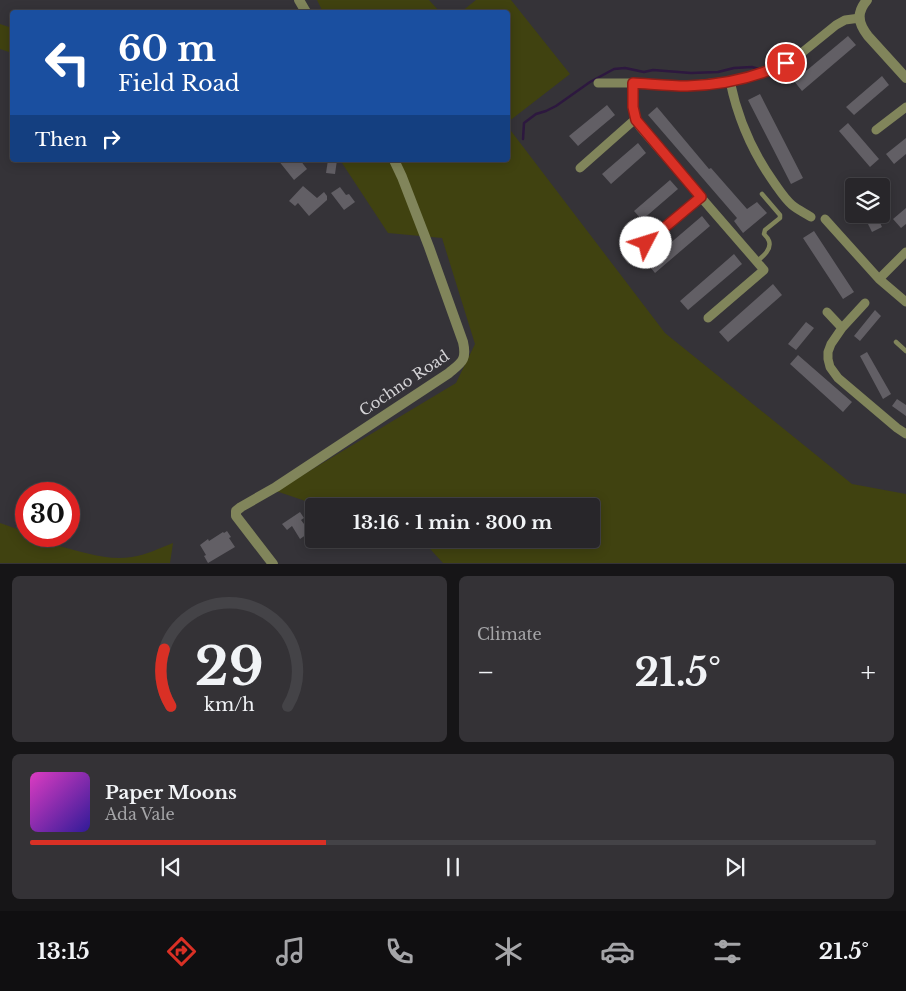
<!DOCTYPE html>
<meta charset="utf-8">
<style>
body{margin:0;font-family:"Libre Baskerville",serif;background:#343236;color:#f1f3f6;height:100vh;display:flex;flex-direction:column;font-size:19px;white-space:nowrap}
*{box-sizing:border-box;margin:0}
p{font-size:16px;color:#a5a5a8}
.icon{flex:none;width:28px;height:28px;fill:none;stroke:currentColor;stroke-width:2;stroke-linecap:round;stroke-linejoin:round}
.map{position:relative;height:564px;overflow:hidden}
.side{display:flex;flex-direction:column;gap:12px;padding:12px;background:#161517;flex:1}
.side>*{flex:none}
.hud{position:absolute;left:10px;top:10px;width:500px;height:152px;border-radius:5px;box-shadow:0 2px 12px #0003,0 0 0 1px #444347;background:#1a4fa0;color:#fff;overflow:hidden}
.controls{position:absolute;left:845px;top:178px;display:grid;gap:10px}
.controls a{display:grid;place-items:center;width:45px;height:45px;border-radius:5px;background:#28262a;box-shadow:0 2px 12px #0003,0 0 0 1px #444347;font-size:25px}
.speed{position:absolute;left:15px;top:482px;display:flex;gap:10px;font-size:25px;font-weight:700;text-align:center}
.speed>*{display:grid;place-content:center;width:65px;height:65px;border-radius:50%;background:#28262a;box-shadow:0 2px 12px #0003,0 0 0 1px #444347;line-height:1}
.speed .limit{border:8px solid #d22;background:#fff;color:#111}
.pin{position:absolute;display:grid;place-items:center;width:42px;height:42px;color:#fff;margin:-21px;border:2px solid #fff;border-radius:50%;box-shadow:0 1px 5px #0007}
.me{position:absolute;width:55px;margin:-28px;rotate:50deg;stroke-linejoin:round;filter:drop-shadow(0 0 4px #0008)}
.turn{display:flex;align-items:center;gap:18px;height:105px;padding:0 25px;font-size:22px}
.turn .icon{width:65px;height:65px;stroke-width:2.5}
.turn b{display:block;font-size:35px;line-height:42px}
.then{display:flex;align-items:center;height:48px;padding:0 25px;background:#0003;gap:10px;font-size:19px}
.big{font-size:38px;font-weight:700;line-height:1.1}
.side .card{flex:1;display:flex;flex-direction:column;justify-content:center;gap:8px;min-width:0;padding:0 18px;border-radius:8px;background:#343236}
.side .dial{align-items:center;gap:0}
.dial svg{height:130px;overflow:visible;fill:none;stroke:#444347;stroke-width:7;stroke-linecap:round;text-anchor:middle}
.dial text{fill:#f1f3f6;stroke:none}
.song{display:flex;align-items:center;gap:15px}
.cover{width:60px;height:60px;border-radius:8px;background:linear-gradient(135deg,hsl(310 70% 55%),hsl(250 70% 35%))}
.played{height:5px;border-radius:2px;background:linear-gradient(90deg,#d93025 35%,#444347 35%)}
.keys{display:flex;justify-content:space-around;direction:ltr}
.heat{display:flex;justify-content:space-between;align-items:center;font-size:28px;direction:ltr}
.side .tiles{flex:1;display:grid;gap:12px;grid-template-columns:1fr 1fr}
.card:last-child{grid-column:span 2}
.trip{position:absolute;left:305px;top:498px;width:295px;height:50px;border-radius:5px;background:#28262a;box-shadow:0 2px 12px #0003,0 0 0 1px #444347;font-weight:700;line-height:50px;text-align:center}
.tab-bar{display:flex;height:80px;justify-content:space-around;align-items:center;background:#100f11;color:#a5a5a8}
.tab-bar .icon{width:35px;height:35px}
.tab-bar .active{color:#d93025}
.tab-bar b{font-size:22px;color:#f1f3f6}
.map>svg:first-child{display:block}
</style>
<div class="map">
<svg width="906" height="564" viewBox="0 0 906 564">
<rect width="100%" height="100%" fill="#353338"/>
<!-- green -->
<path fill="#404210" d="M317 0H429L440 12H323Z
M476 0H511L570 74 508 122V12H461Z
M0 24 12 28V53L0 49Z
M508 127 665 333 852 484 906 494V563H443L421 539H591V506H320L276 491 456 383 475 344 442 238 388 233 340 160H508Z
M0 523 26 532V536C40 536 47 544 59 546 83 552 107 561 132 557 146 555 160 548 173 543L170 563H0Z"/>
<g fill="none" stroke-linecap="round" stroke-linejoin="round">
<!-- stream -->
<path stroke="#2d183f" stroke-width="2.5" d="M523 139 524 123 536 114 546 111 556 106 590 82 614 69 625 68 644 72 653 70 691 73 718 72 734 68 752 67 759 69"/>
</g>
<!-- building -->
<path fill="#625f65" d="M848 36 856 45 802 91 794 81Z
M882 76 889 85 854 115 846 107Z
M760 94 803 178 791 184 748 100Z
M607 105 615 115 578 146 569 136Z
M657 107 709 169 711 168 747 209 757 202 767 213 743 233 734 221 737 218 648 115Z
M848 123 879 159 870 167 839 131Z
M906 138V154L894 164 886 154Z
M638 143 646 153 611 184 602 174Z
M278 160H300L307 169 294 180Z
M328 160H337L335 174 326 173Z
M670 180 678 189 642 220 634 211Z
M303 186 317 198 324 192 327 196V200L309 216 298 203 295 206 289 201Z
M340 187 346 195 349 194 355 202 344 210 331 193Z
M906 208V224L901 228 893 219Z
M863 214H876L882 227 872 232Z
M702 216 710 226 655 273 647 263Z
M814 231 854 292 843 299 803 238Z
M734 254 742 264 688 310 680 301Z
M773 284 782 295 728 342 719 332Z
M875 310 881 316 860 341 854 336Z
M806 322 814 328 796 350 788 344Z
M867 352 891 394 883 399 860 356Z
M798 355 852 402 843 412 790 364Z
M897 399 906 405V416L892 406Z
M300 512 304 518 301 520 310 532 300 539 292 526 287 530 282 524Z
M227 531 231 537 229 538 235 547 208 563 204 556 206 555 200 545 208 539 209 541 223 532 224 533Z"/>
<g fill="none" stroke-linecap="round" stroke-linejoin="round">
<!-- service -->
<path stroke="#81855b" stroke-width="4.5" d="M756 262C762 257 772 250 769 241 768 238 766 236 764 234L765 230 780 218V215L762 194
M896 342 906 351"/>
<!-- minor -->
<path stroke="#81855b" stroke-width="9" d="M730 81C738 120 752 152 775 184 780 191 785 199 792 205 798 210 805 213 811 217
M598 83H633L686 86 730 81 750 76 786 63 799 55 836 25 845 20 860 18
M633 83C633 99 631 114 640 127L764 270 708 318
M876 130 906 107
M580 168 632 122 636 120
M825 219 879 279 906 302
M646 243 701 197
M879 279 906 252
M865 303 842 328 831 344 828 352V359L830 367 838 378 897 428 906 434
M827 312 842 328"/>
<!-- tertiary -->
<path stroke="#81855b" stroke-width="10" d="M299 0 306 12
M867 0C856 13 858 23 868 36L906 78
M273 564 236 516V511L241 507 276 487 449 373C462 362 467 360 463 342L429 247 402 177 394 160"/>
</g>
<g fill="none" stroke-linecap="round" stroke-linejoin="round">
<!-- route casing -->
<g stroke="#8d1f18" stroke-width="12">
<path id="route" d="M646 243 701 197 636 120 633 107V83C651 84 669 86 687 86 721 85 755 78 786 63"/>
</g>
<!-- route -->
<use href="#route" stroke="#d93025" stroke-width="9"/>
</g>
<g text-anchor="middle" dominant-baseline="central" stroke-width="5" stroke-linejoin="round" paint-order="stroke">
<!-- street labels -->
<g font-size="15" fill="#d4d3d6" stroke="#353338">
<text transform="translate(404 383) rotate(-34)">Cochno Road</text>
</g>
</g>
</svg>
<div class="controls">
<a><svg class="icon" aria-label="layers" viewBox="0 0 24 24"><path d="M12 4l9 5-9 5-9-5zM3 14l9 5 9-5"/></svg></a>
</div>
<div class="speed"><div class="limit">30</div></div>
<div class="pin" style="left:786px;top:63px;background:#d93025"><svg class="icon" aria-label="arrive" viewBox="0 0 24 24"><path d="M6 21V4h12l-3 4 3 4H6"/></svg></div>
<svg class="me" style="left:646px;top:243px" viewBox="-20 -20 40 40"><circle r="19" fill="#fff"/><path d="M0-13L10 11 0 6-10 11z" fill="#d93025"/></svg>
<div class="trip">13:16 · 1 min · 300 m</div>
<div class="hud">
<div class="turn"><svg class="icon" aria-label="left" viewBox="0 0 24 24"><path d="M17 20v-9H6M10 6l-5 5 5 5"/></svg><div><b>60 m</b>Field Road</div></div>
<div class="then">Then<svg class="icon" aria-label="right" viewBox="0 0 24 24"><path d="M7 20v-9h11M14 6l5 5-5 5"/></svg></div>
</div>
</div>
<section class="side">
<div class="tiles">
<div class="card dial"><svg viewBox="0 0 100 80">
<path d="M14 69A42 42 0 1 1 86 69"/>
<path d="M14 69A42 42 0 0 1 10 34" stroke="#d93025"/>
<text x="50" y="56" font-size="32" font-weight="700">29</text>
<text x="50" y="72" font-size="11">km/h</text>
</svg></div>
<div class="card"><p>Climate</p>
<div class="heat"><a>−</a><b class="big">21.5°</b><a>+</a></div>
</div>
<div class="card">
<div class="song"><i class="cover"></i><div><b>Paper Moons</b><p>Ada Vale</p></div></div>
<div class="played"></div>
<div class="keys"><svg class="icon" aria-label="previous" viewBox="0 0 24 24"><path d="M18 5L8 12l10 7zM5 5v14"/></svg><svg class="icon" aria-label="pause" viewBox="0 0 24 24"><path d="M8 5v14M16 5v14"/></svg><svg class="icon" aria-label="next" viewBox="0 0 24 24"><path d="M6 5l10 7-10 7zM19 5v14"/></svg></div>
</div>
</div>
</section>
<nav class="tab-bar">
<b>13:15</b>
<svg class="icon active" aria-label="directions" viewBox="0 0 24 24"><path d="M12 3l9 9-9 9-9-9zM9 14v-3h6M13 9l2 2-2 2"/></svg>
<svg class="icon" aria-label="music" viewBox="0 0 24 24"><path d="M9 18V5l10-2v13"/><circle cx="6" cy="18" r="3"/><circle cx="16" cy="16" r="3"/></svg>
<svg class="icon" aria-label="phone" viewBox="0 0 24 24"><path d="M5 4h4l2 5-3 2q2 4 5 5l2-3 5 2v4C11 20 4 13 5 4z"/></svg>
<svg class="icon" aria-label="climate" viewBox="0 0 24 24"><path d="M12 3v18M4 7l16 10M4 17L20 7"/></svg>
<svg class="icon" aria-label="car" viewBox="0 0 24 24"><path d="M5 17H2v-5l4-1 3-4h7l3 4 3 1v5h-3M9 17h6M6 11h13"/><circle cx="7" cy="17" r="2"/><circle cx="17" cy="17" r="2"/></svg>
<svg class="icon" aria-label="filters" viewBox="0 0 24 24"><path d="M4 7h16M4 17h16"/><circle cx="9" cy="7" r="2"/><circle cx="15" cy="17" r="2"/></svg>
<b>21.5°</b>
</nav>
